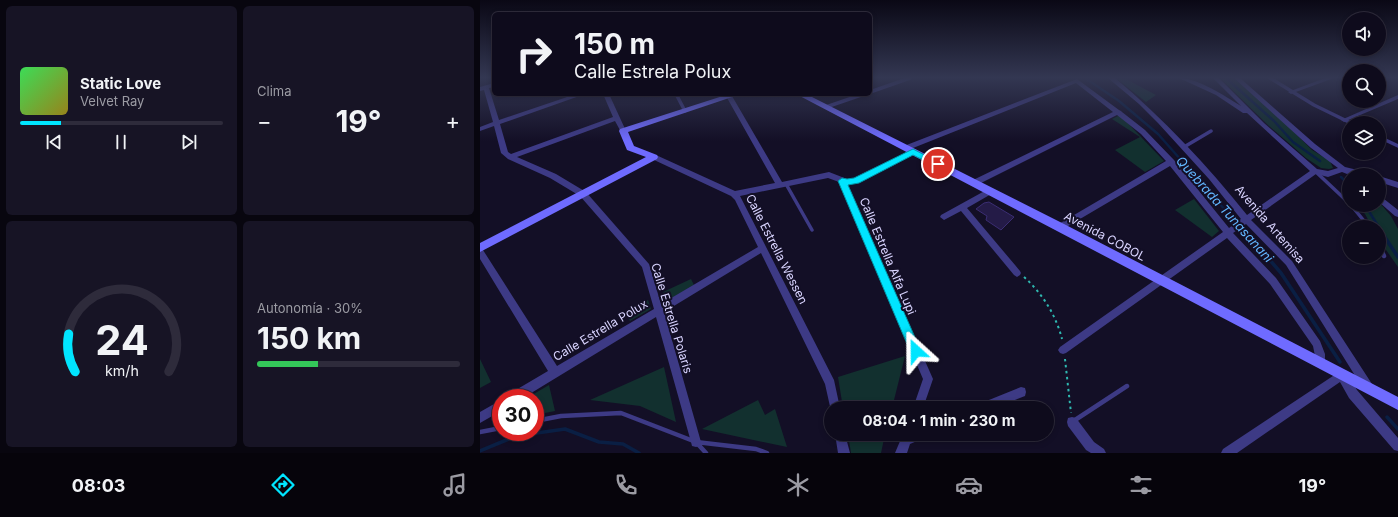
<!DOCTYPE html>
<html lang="es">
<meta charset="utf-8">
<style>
body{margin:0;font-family:Inter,sans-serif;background:#171425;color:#f1f3f6;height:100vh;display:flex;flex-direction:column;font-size:15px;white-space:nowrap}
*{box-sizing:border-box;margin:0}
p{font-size:13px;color:#9b9ba3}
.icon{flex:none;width:22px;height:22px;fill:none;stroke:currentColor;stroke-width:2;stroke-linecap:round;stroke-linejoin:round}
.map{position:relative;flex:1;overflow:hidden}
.sheet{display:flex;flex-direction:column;gap:6px;padding:6px;background:#08060f;width:480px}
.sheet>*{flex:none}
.banner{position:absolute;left:12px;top:12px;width:380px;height:84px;border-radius:6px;box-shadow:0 2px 6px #0003,0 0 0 1px #2e2b3b;background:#0e0b1c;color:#f1f3f6;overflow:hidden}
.buttons{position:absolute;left:862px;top:12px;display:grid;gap:8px}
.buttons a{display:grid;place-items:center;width:44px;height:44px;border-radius:50%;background:#0e0b1c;box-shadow:0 2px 6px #0003,0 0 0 1px #2e2b3b;font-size:20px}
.speed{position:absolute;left:12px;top:389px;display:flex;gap:8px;font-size:20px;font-weight:700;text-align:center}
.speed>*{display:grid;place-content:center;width:52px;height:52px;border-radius:50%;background:#0e0b1c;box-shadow:0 2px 6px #0003,0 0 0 1px #2e2b3b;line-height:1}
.speed .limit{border:6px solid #d22;background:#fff;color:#111}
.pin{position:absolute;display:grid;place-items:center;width:34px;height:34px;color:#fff;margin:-17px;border:2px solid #fff;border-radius:50%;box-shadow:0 1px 4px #0007}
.me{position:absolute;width:44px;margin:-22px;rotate:336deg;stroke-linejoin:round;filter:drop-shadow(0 0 3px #0008)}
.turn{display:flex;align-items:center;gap:14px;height:84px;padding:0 16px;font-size:18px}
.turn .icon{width:52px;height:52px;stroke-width:2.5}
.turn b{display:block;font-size:28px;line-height:34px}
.big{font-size:30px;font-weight:700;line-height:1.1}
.sheet .card{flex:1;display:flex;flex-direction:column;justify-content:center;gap:6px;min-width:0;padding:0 14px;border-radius:6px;background:#171425}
.sheet .dial{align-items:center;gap:0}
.dial svg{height:104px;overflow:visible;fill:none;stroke:#2e2b3b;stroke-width:7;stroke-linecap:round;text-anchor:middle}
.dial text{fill:#f1f3f6;stroke:none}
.song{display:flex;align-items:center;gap:12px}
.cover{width:48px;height:48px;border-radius:6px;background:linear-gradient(135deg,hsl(130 70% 55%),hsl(50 70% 35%))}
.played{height:4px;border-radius:2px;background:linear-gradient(90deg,#00e5ff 20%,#2e2b3b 20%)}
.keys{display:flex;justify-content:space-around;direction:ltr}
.heat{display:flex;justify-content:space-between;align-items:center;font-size:22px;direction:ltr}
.charge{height:6px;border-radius:3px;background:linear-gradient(90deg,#34c759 30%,#2e2b3b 0)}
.sheet .tiles{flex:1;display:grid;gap:6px;grid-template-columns:repeat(2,1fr)}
.trip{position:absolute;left:344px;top:401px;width:230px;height:40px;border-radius:20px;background:#0e0b1c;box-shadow:0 2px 6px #0003,0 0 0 1px #2e2b3b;font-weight:700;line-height:40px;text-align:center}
.dock{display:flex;height:64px;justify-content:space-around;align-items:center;background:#06040b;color:#9b9ba3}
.dock .icon{width:28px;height:28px}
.dock .current{color:#00e5ff}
.dock b{font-size:18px;color:#f1f3f6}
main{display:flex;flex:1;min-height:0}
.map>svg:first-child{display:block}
</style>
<main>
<section class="sheet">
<div class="tiles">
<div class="card">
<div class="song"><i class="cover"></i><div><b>Static Love</b><p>Velvet Ray</p></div></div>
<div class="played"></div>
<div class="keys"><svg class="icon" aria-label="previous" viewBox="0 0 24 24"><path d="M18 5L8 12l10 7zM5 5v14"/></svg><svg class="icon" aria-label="pause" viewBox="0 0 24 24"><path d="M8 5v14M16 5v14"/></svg><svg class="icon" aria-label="next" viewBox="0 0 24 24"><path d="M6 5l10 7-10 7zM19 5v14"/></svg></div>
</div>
<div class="card"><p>Clima</p>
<div class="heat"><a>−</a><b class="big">19°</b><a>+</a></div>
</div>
<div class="card dial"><svg viewBox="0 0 100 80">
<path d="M14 69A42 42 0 1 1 86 69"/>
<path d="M14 69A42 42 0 0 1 9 40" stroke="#00e5ff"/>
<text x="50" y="56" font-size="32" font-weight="700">24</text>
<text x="50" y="72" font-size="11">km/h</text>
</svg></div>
<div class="card"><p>Autonomía · 30%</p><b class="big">150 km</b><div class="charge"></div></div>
</div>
</section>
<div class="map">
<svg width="918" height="453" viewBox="0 0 918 453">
<rect width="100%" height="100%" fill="#130f26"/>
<!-- green -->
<path fill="#12302f" d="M636 78H644L676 95 666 102Z
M740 78H754L806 124 832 150 850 161 853 168 849 169 841 168 826 158 789 126Z
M640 115 684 161 665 172 635 150 660 137 632 119Z
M714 199 739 231 732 237 695 210Z
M899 202 911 216 918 229V267L899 240V227H892L885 214 876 205H899Z
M211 279 214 285 185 302 183 292Z
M168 300 171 309 150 321 144 312Z
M425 356 412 408H363L358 377Z
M0 359 11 382 0 388Z
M184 367 196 422 160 406 110 400Z
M69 385 75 411 55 415V398H47Z
M278 400 285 415 295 409 307 447 222 429Z
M368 434H405L401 453H371Z"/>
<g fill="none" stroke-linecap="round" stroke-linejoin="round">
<!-- stream-far1 -->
<path stroke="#0a1f44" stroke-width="2.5" d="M605 78 639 101 678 134 769 237
M746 78 794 121 813 142 840 161
M861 177 869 185
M885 205 905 237"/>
<!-- stream -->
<path stroke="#0a1f44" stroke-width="3.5" d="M769 236 801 273 860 362
M904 236 918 257
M907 417 918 429
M0 451 36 436 85 429 119 442 143 444 159 453"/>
</g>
<!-- building -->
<path fill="#241b47" stroke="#3b2d73" d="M509 202 534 217 521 230 506 220 507 216 496 209 504 203Z"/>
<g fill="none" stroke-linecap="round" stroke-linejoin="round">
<!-- path -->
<path stroke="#2fb8b0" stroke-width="2" stroke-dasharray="2.5 3.5" stroke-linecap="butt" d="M544 277C562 293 576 315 582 339
M585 359 591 413"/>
<!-- lane-far1 -->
<path stroke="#3d3a85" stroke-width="3.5" d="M790 78 834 105 871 123
M390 92 430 78
M196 94 205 111
M346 107 384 94
M899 137 918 146
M704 147 731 131
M836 172 869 203
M306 184 332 230
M871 205 889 227"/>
<!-- lane -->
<path stroke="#3d3a85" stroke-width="4.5" d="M899 246 904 256
M55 421 81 416 141 413 216 442 276 449 287 453
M592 422 647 386
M0 432 21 428
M216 442 226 453"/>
<!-- street -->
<path fill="#3d3a85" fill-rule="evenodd" d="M628 78H635C684 119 727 165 767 215L830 171 767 113H763L736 95 699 78C718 78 745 96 761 106L733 78H739L784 123 837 169 848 171 858 168 831 148 754 78H760L835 144 865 167 890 173 891 175H877L870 173 867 174 862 172 848 177 836 174 771 220 812 261 892 384 893 387 892 390 888 392 884 390 806 265 766 224 753 233 796 278 840 341 845 354V363L843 366 840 368 837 366 833 346 790 284 747 238 586 353 583 354 580 353 578 350 580 347 743 232 690 166 583 229H577L576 227 577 225 686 161 661 134 637 115 497 185H491L490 183 491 181 633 112 596 83 428 150H426L423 148 424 146 597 79 639 110 641 111 642 112 665 130 694 160 749 228 761 219 729 179 678 123 659 104Z
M845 78H854L813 93 811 94 808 92Z
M14 83V87L9 88 19 120 96 94H105L20 124 28 152 31 154 133 117 123 94H129L146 131 145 132H141L135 121 37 157 76 174 106 192 169 264 181 304 278 247 255 200 251 196 172 159 170 157 172 155H176L255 191 295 183 246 96 247 95H251L252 96 302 182 349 172 367 179H375L431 150H435L436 152 435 154 379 183 367 184 453 379 443 408H433L443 379 359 182 348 178 260 196 354 380 360 408H351V411L345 384 281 253 184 312 221 442 220 446 216 447 212 446 211 442 176 317 43 398H28L29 394 68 371 0 259V249L3 250 77 366 174 309 162 267 100 196 70 178 28 159 21 153 14 126 0 131V127L13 122 4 90 0 91V87Z
M918 95V99L866 121 864 122 861 120Z
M899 176 918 182V188L899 182Z
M510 188 514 191 513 193 487 208 540 271 541 273 540 275 537 277 534 275 481 211 464 220 460 217 461 215Z
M899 195 918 210V217L915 216 899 202Z
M862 370 866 372 877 390 918 438V451L914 450 869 398 860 382 757 453H741L743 449Z
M541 387 545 388 546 392 545 396 515 408H498L499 404Z
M21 400V411L0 423V412Z
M592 417 596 418 614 442 624 449 626 453H611L606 450 588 426 587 422 588 418Z
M355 434H365L370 453H358Z
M423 434H445L444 438 430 444 427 453H415Z"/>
<!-- secondary -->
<path fill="#6f6bff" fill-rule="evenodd" d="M249 94H261L148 132 154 146 177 155 178 157 177 159 0 252V243L166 157 147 150 139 131 140 129Z
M316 94H326L584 224 918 397V410Z"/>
</g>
<!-- sky -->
<linearGradient id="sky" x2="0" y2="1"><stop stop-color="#0a0815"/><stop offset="0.55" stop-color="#333752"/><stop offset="1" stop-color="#333752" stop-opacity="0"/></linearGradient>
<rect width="918" height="141" fill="url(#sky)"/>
<!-- route -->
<path fill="#00e5ff" stroke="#0095a6" d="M433 149 462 164 458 167 455 166 433 155 379 183 368 185 441 351 440 355 436 356 432 355 430 351 358 181 362 178 367 179 374 178Z"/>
<g text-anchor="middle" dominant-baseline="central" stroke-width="4" stroke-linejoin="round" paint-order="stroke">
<!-- street labels -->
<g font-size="12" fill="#d9d4ff" stroke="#130f26">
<text transform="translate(790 224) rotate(49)">Avenida Artemisa</text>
<text transform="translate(625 236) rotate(28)">Avenida COBOL</text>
<text transform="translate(297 249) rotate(63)">Calle Estrella Wessen</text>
<text transform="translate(408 256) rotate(67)">Calle Estrella Alfa Lupi</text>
<text transform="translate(192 318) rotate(73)">Calle Estrella Polaris</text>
<text transform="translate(120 330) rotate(-31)">Calle Estrella Polux</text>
</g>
<!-- water labels -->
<g font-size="13" font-style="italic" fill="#62b6ff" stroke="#130f26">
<text transform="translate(745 209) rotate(48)">Quebrada Tunasanani</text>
</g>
</g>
</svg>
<div class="buttons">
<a><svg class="icon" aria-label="sound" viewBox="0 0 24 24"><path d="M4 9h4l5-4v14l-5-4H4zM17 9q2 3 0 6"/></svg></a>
<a><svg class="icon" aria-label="search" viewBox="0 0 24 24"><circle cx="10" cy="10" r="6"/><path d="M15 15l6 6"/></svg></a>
<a><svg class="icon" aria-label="layers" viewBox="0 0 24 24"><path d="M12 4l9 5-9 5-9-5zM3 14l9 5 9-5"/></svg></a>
<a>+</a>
<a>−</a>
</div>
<div class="speed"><div class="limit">30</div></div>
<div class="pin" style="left:458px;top:164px;background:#d93025"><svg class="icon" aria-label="arrive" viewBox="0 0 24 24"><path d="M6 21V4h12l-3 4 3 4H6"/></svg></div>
<svg class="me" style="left:436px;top:351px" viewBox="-20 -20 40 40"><path d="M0-17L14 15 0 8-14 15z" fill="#00e5ff" stroke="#fff" stroke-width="4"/></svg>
<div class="trip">08:04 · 1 min · 230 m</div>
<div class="banner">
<div class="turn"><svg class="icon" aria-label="right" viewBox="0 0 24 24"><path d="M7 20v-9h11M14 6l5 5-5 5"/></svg><div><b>150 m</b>Calle Estrela Polux</div></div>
</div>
</div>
</main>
<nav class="dock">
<b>08:03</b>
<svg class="icon current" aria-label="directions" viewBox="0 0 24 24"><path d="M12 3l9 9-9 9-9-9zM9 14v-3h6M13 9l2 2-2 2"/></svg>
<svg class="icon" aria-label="music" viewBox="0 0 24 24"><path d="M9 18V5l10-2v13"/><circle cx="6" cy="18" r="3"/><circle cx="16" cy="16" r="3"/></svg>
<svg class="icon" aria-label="phone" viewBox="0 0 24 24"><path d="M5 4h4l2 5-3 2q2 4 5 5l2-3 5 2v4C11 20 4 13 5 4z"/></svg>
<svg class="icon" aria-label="climate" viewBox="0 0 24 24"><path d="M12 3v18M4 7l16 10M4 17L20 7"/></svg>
<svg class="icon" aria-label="car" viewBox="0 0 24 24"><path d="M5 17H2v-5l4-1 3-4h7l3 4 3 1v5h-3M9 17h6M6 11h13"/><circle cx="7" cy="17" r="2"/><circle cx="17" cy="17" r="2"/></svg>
<svg class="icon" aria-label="filters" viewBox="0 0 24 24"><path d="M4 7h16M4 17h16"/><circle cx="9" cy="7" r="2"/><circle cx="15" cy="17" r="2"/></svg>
<b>19°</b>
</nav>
